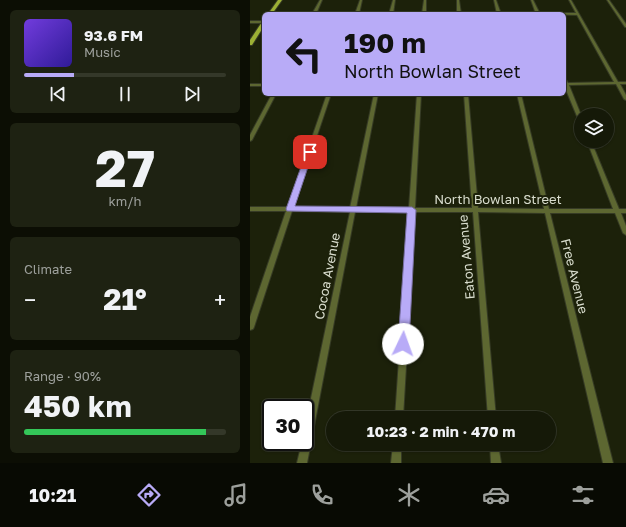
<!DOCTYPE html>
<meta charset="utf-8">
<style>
body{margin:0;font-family:"Golos Text",sans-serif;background:#1e2212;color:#f1f3f6;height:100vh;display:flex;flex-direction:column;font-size:15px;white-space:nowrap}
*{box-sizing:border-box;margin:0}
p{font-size:13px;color:#9da09c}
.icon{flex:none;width:22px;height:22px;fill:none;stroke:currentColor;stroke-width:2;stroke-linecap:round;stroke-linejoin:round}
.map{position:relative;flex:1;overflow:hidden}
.drawer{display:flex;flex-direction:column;gap:10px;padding:10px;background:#0c0e04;width:250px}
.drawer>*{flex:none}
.top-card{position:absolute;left:12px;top:12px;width:304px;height:84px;border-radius:6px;box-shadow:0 1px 3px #0004,0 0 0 1px #343829;background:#b8abf7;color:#111;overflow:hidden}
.buttons{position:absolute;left:324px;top:108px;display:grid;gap:8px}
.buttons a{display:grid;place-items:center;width:40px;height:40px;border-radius:50%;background:#151908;box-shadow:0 1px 3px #0004,0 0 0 1px #343829;font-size:20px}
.speed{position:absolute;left:12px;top:399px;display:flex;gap:8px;font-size:20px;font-weight:700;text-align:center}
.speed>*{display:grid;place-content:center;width:52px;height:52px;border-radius:50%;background:#151908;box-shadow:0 1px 3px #0004,0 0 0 1px #343829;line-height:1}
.speed .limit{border:2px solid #111;border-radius:6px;background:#fff;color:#111}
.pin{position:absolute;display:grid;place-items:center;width:34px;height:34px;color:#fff;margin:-17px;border-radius:8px;box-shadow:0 2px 6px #0006}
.me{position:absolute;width:44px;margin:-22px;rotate:3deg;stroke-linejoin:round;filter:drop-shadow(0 0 3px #0008)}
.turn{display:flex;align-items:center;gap:14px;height:84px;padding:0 16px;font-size:18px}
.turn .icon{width:52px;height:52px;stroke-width:2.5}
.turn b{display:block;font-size:28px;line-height:34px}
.big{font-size:30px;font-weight:700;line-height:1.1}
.drawer .card{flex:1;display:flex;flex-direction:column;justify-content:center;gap:6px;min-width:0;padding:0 14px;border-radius:6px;background:#1e2212}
.drawer .dial{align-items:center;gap:0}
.dial b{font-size:52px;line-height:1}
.song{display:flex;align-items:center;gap:12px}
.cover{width:48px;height:48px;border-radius:6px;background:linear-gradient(135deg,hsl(260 70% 55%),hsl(250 70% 35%))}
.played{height:4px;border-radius:2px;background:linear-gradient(90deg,#b8abf7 25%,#343829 25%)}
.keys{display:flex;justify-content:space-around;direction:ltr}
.heat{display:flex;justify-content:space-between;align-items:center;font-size:22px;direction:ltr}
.charge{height:6px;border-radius:3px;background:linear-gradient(90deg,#34c759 90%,#343829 0)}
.trip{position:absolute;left:76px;top:411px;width:230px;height:40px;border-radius:20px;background:#151908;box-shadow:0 1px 3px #0004,0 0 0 1px #343829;font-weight:700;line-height:40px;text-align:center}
.dock{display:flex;height:64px;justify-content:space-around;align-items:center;background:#080a03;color:#9da09c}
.dock .icon{width:28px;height:28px}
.dock .current{color:#b8abf7}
.dock b{font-size:18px;color:#f1f3f6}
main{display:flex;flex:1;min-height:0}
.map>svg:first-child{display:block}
</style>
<main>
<section class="drawer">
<div class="card">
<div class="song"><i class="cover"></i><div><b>93.6 FM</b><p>Music</p></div></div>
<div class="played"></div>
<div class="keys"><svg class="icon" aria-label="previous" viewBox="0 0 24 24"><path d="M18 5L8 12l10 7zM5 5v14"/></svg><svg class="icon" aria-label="pause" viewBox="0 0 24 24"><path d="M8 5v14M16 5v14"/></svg><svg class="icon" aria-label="next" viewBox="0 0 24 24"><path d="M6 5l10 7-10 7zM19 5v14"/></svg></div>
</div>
<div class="card dial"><b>27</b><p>km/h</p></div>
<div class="card"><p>Climate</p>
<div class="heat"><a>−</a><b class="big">21°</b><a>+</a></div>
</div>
<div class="card"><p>Range · 90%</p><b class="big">450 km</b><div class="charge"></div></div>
</section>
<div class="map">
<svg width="376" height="463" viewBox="0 0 376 463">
<rect width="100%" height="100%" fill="#1c210a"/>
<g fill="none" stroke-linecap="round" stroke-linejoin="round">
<!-- minor casing -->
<g stroke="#363b25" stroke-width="2">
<path id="minor" d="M70 0H72L66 14H62Z
M110 0H112L109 14H105Z
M143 0H145L143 14H139Z
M174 0H176V14H172Z
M207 0H209L211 14H207Z
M244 0H246L251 14H247Z
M281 0H283L290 14H286Z
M319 0H321L368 82H376V84H370L376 95V100L374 99 366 84 319 85 331 115V122L329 121 314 85V78H315L318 83 364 82 327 15 292 14 294 13H326Z
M357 0H359L376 24V27H375Z
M0 21H14V23H0Z
M0 84H14V86H0Z
M22 94H26L2 140 0 141V135Z
M77 94H81L43 207 100 208 124 94H128L106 208H159L167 94H171L165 208H222L214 94H218L228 208 294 209 267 94H271L299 209H363L337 141H341L369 209H376V213H371L376 226V235L373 233 365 213H300L363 463H353L295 213 228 212 246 418H238L223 212H165L153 418H145L159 212H105L57 463H47L52 442H55V427L100 212 42 211 4 327 3 329 0 330V317L36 211H0V207H38Z
M143 444H151V463H141Z
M240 444H248L251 463H241Z"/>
</g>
<!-- major casing -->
<g stroke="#363b25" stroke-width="2">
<path id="major" d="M28 0H32L22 14H18Z
M14 22V26L2 45H0V40L12 22Z"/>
</g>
<!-- minor -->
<use href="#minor" fill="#5d6731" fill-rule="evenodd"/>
<!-- major -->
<use href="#major" fill="#9cb034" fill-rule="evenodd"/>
</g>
<!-- route -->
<path fill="#b8abf7" stroke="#786fa1" d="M57 150 63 152 45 206 162 207 166 210 159 344 157 347 153 349 149 347 148 344 157 213 37 211 36 209Z"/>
<g text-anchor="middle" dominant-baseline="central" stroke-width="4" stroke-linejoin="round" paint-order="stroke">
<!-- street labels -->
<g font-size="13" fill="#d9ddce" stroke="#1c210a">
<text x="248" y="199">North Bowlan Street</text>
<text transform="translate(216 257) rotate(-95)">Eaton Avenue</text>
<text transform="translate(77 276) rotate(-79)">Cocoa Avenue</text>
<text transform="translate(325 276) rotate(76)">Free Avenue</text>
</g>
</g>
</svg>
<div class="buttons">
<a><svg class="icon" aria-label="layers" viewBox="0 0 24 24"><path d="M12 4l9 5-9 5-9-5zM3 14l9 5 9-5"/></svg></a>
</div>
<div class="speed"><div class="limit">30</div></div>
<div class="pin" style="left:60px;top:152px;background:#d93025"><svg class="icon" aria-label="arrive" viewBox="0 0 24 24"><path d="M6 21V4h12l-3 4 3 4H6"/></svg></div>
<svg class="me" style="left:153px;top:344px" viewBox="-20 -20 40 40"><circle r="19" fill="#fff"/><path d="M0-13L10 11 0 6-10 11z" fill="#b8abf7"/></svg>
<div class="trip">10:23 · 2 min · 470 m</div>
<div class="top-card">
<div class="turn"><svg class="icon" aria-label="left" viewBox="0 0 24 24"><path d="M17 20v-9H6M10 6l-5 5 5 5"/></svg><div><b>190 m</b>North Bowlan Street</div></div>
</div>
</div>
</main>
<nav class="dock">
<b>10:21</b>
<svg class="icon current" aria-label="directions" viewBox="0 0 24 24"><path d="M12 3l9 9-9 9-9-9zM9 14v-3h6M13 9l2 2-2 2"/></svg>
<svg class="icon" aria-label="music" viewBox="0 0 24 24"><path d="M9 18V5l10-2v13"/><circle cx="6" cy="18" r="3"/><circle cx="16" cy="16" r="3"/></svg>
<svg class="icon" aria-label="phone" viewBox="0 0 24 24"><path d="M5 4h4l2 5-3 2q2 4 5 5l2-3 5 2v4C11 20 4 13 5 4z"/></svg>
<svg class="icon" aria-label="climate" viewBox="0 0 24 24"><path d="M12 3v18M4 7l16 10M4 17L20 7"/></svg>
<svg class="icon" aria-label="car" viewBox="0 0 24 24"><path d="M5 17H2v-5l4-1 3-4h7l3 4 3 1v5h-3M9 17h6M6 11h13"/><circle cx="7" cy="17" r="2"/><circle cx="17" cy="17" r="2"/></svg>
<svg class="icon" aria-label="filters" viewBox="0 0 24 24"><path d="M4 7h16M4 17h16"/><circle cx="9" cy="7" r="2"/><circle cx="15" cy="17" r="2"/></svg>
</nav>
